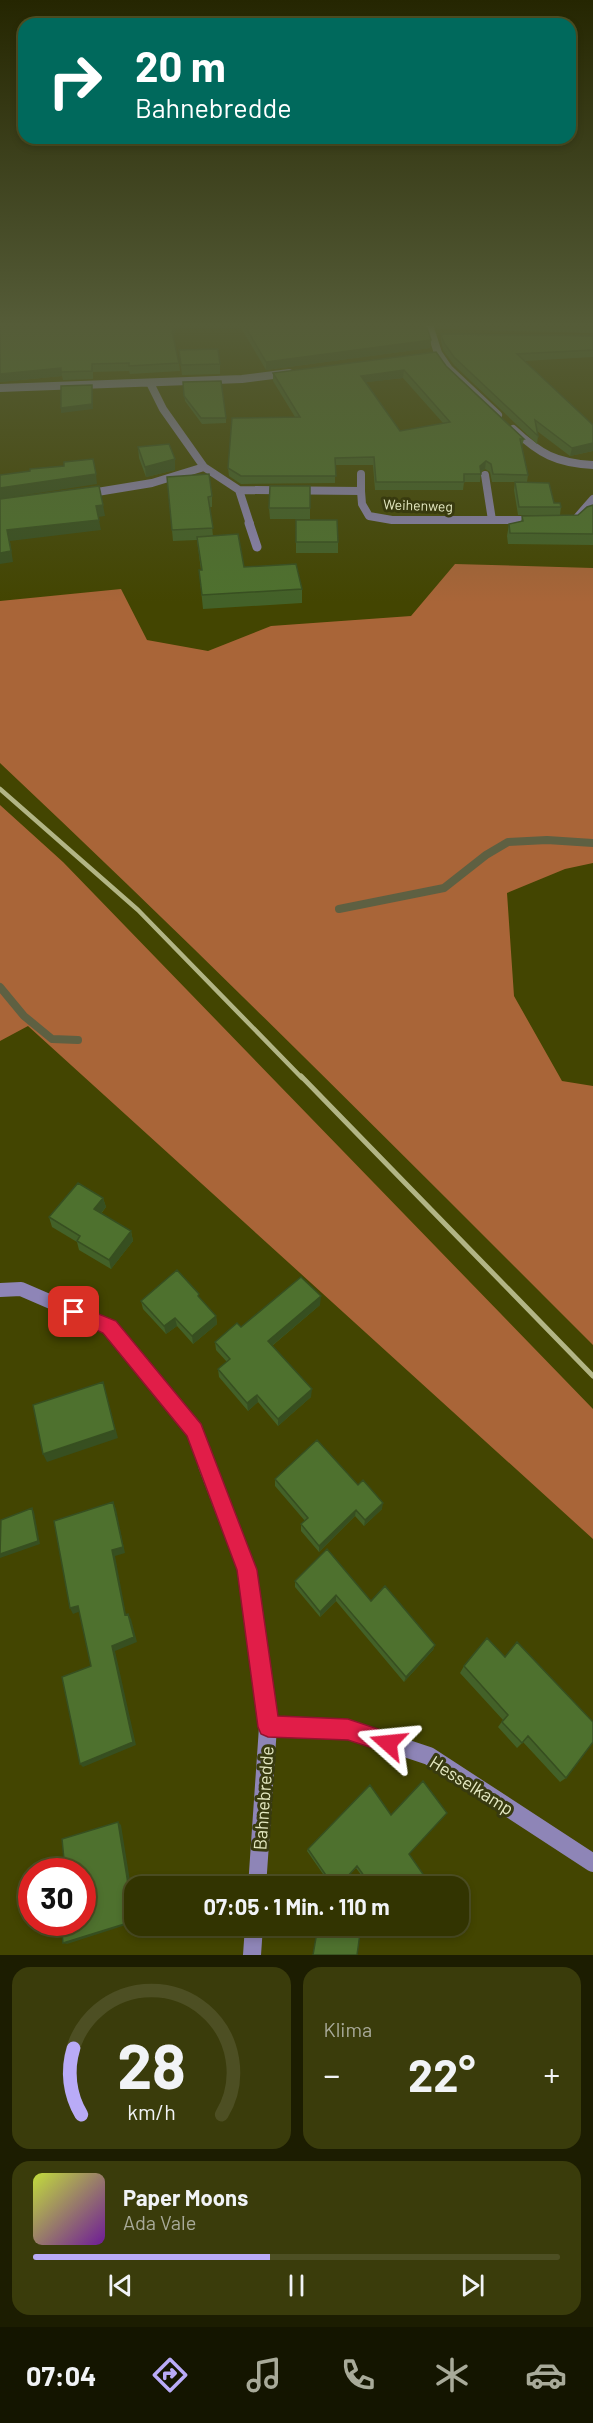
<!DOCTYPE html>
<html lang="de">
<meta charset="utf-8">
<style>
body{margin:0;font-family:Barlow,sans-serif;background:#3a3c0b;color:#f1f3f6;height:100vh;display:flex;flex-direction:column;font-size:22px;white-space:nowrap}
*{box-sizing:border-box;margin:0}
p{font-size:20px;color:#a8aa99}
.icon{flex:none;width:33px;height:33px;fill:none;stroke:currentColor;stroke-width:2;stroke-linecap:round;stroke-linejoin:round}
.map{position:relative;height:1955px;overflow:hidden}
.side{display:flex;flex-direction:column;gap:12px;padding:12px;background:#1c1d01;flex:1}
.side>*{flex:none}
.banner{position:absolute;left:18px;top:18px;width:558px;height:126px;border-radius:18px;box-shadow:0 3px 9px #0003,0 0 0 2px #4d4f23;background:#00695c;color:#fff;overflow:hidden}
.speed{position:absolute;left:18px;top:1858px;display:flex;gap:12px;font-size:30px;font-weight:700;text-align:center}
.speed>*{display:grid;place-content:center;width:78px;height:78px;border-radius:50%;background:#323401;box-shadow:0 3px 9px #0003,0 0 0 2px #4d4f23;line-height:1}
.speed .limit{border:9px solid #d22;background:#fff;color:#111}
.pin{position:absolute;display:grid;place-items:center;width:51px;height:51px;color:#fff;margin:-26px;border-radius:12px;box-shadow:0 3px 9px #0006}
.me{position:absolute;width:66px;margin:-33px;rotate:288deg;stroke-linejoin:round;filter:drop-shadow(0 0 4px #0008)}
.turn{display:flex;align-items:center;gap:21px;height:126px;padding:0 18px;font-size:27px}
.turn .icon{width:78px;height:78px;stroke-width:2.5}
.turn b{display:block;font-size:42px;line-height:51px}
.big{font-size:45px;font-weight:700;line-height:1.1}
.side .card{flex:1;display:flex;flex-direction:column;justify-content:center;gap:9px;min-width:0;padding:0 21px;border-radius:18px;background:#3a3c0b}
.side .dial{align-items:center;gap:0}
.dial svg{height:156px;overflow:visible;fill:none;stroke:#4d4f23;stroke-width:7;stroke-linecap:round;text-anchor:middle}
.dial text{fill:#f1f3f6;stroke:none}
.song{display:flex;align-items:center;gap:18px}
.cover{width:72px;height:72px;border-radius:9px;background:linear-gradient(135deg,hsl(70 70% 55%),hsl(280 70% 35%))}
.played{height:6px;border-radius:3px;background:linear-gradient(90deg,#b9abf7 45%,#4d4f23 45%)}
.keys{display:flex;justify-content:space-around;direction:ltr}
.heat{display:flex;justify-content:space-between;align-items:center;font-size:33px;direction:ltr}
.side .tiles{flex:1;display:grid;gap:12px;grid-template-columns:1fr 1fr}
.card:last-child{grid-column:span 2}
.trip{position:absolute;left:124px;top:1876px;width:345px;height:60px;border-radius:18px;background:#323401;box-shadow:0 3px 9px #0003,0 0 0 2px #4d4f23;font-weight:700;line-height:60px;text-align:center}
.tabs{display:flex;height:96px;justify-content:space-around;align-items:center;background:#141500;color:#a8aa99}
.tabs .icon{width:42px;height:42px}
.tabs .current{color:#b9abf7}
.tabs b{font-size:27px;color:#f1f3f6}
.map>svg:first-child{display:block}
</style>
<div class="map">
<svg width="593" height="1955" viewBox="0 0 593 1955">
<rect width="100%" height="100%" fill="#434501"/>
<!-- forest -->
<path fill="#a96538" d="M455 564 593 568V863L565 869 507 893 514 996 562 1081 593 1086V1345C397 1149 202 953 0 763V601L121 589 147 640 208 651 271 626 411 616Z
M0 805 63 862 593 1409V1539L28 1026 0 1041Z"/>
<g fill="none" stroke-linecap="round" stroke-linejoin="round">
<!-- stream -->
<path stroke="#5e6042" stroke-width="8" d="M339 909 444 888 486 855 508 842 547 840 593 843
M0 987 24 1016 52 1039 78 1040"/>
<!-- street-far3 -->
<path stroke="#8e85b7" stroke-width="8" d="M430 328 438 353 449 369 498 415
M150 383 163 409 204 467 239 490 250 524
M0 388 242 379 289 373
M513 429C540 454 556 463 593 465
M361 474V491
M485 475 492 520
M239 490 361 491 362 504 369 516 392 520H536
M85 494 152 483 204 467
M566 520 574 521 593 499"/>
<!-- street-far2 -->
<path stroke="#8e85b7" stroke-width="9" d="M249 523 257 547"/>
<!-- street-far1 -->
<path stroke="#8e85b7" stroke-width="14" d="M0 1290 21 1289 109 1327 194 1430 208 1467"/>
<!-- street -->
<path stroke="#8e85b7" stroke-width="18" d="M207 1465 247 1570 268 1727 257 1887
M268 1727 348 1729 429 1756 593 1863
M252 1955 254 1926"/>
<!-- rail-far1 -->
<path stroke="#b2b585" stroke-width="4.5" d="M0 789 138 910 302 1078"/>
<!-- rail -->
<path stroke="#b2b585" stroke-width="5" d="M301 1076 593 1376"/>
</g>
<!-- wall -->
<path fill="#436128" fill-rule="evenodd" d="M0 328 173 337 179 363 180 371 130 374 129 371 93 372V379L63 380 62 376 0 382Z
M241 328H427L430 348 266 370Z
M436 328H593V333L437 329Z
M441 334 593 336V357L525 361 593 425V451L570 456 537 431 538 436 537 444 454 365 443 350 441 341Z
M179 350 220 364V374L182 375Z
M446 366 524 439 522 446 528 475 527 482 554 503 561 507 560 515H518L514 490 515 482H492L490 472 485 469 481 472 480 482H464L463 490H375L373 465H335V483L241 484 229 476 228 468 295 417 273 381V373ZM403 378 443 423 400 431 366 382Z
M183 382 226 418V423L202 424 185 401Z
M138 447 175 470 146 477 139 458Z
M167 477 212 496V507H210L213 536 244 567 302 589V603L203 609 199 570H201L197 540 173 541Z
M310 486V519H270L269 508Z
M593 505V545L508 544 507 536 509 524 521 522 522 516 578 515Z
M296 520 338 542V553H296Z
M103 1198 106 1207 101 1214 131 1231 133 1241 111 1269 79 1250 77 1242 52 1227 49 1217Z
M200 1298 216 1316 217 1324 193 1344 177 1326 166 1334 143 1309 141 1301Z
M320 1305 272 1346 311 1397 278 1426 258 1402 248 1411 219 1377 218 1369 227 1362 216 1350 215 1342 241 1327Z
M275 1479 358 1485 382 1509 364 1526 355 1516 319 1552 301 1531V1524L305 1521 275 1486Z
M295 1581 371 1601 435 1645 433 1650 404 1682 336 1601 320 1617 295 1587Z
M464 1666 566 1778 560 1782 523 1742 517 1748 498 1727 503 1720 460 1673Z
M308 1849 409 1854 432 1887H370L356 1868 339 1887H332L307 1851Z"/>
<!-- shaded-wall -->
<path fill="#374f20" d="M173 328H176L173 340 172 332Z
M431 340 430 348 266 370V362Z
M61 368 62 376 0 382V374Z
M404 370 403 378 360 383 361 376Z
M92 385 93 409 61 413V408Z
M593 443V451L570 456 572 448Z
M175 459V470L146 477 145 467Z
M486 461 485 469 479 473 480 466Z
M96 474 97 484 0 499V488Z
M103 505 105 516 98 517 96 506Z
M99 520 101 530 10 541 13 562 0 564V553L7 530Z
M103 1198 106 1207 96 1219 94 1209Z
M131 1231 133 1241 111 1269 109 1260Z
M321 1296 320 1305 268 1349V1341Z
M216 1316 217 1324 193 1344 192 1336Z
M175 1318 177 1326 166 1334 164 1326Z
M103 1382 118 1438 47 1462 43 1454Z
M312 1389 311 1397 278 1426V1419Z
M257 1395 258 1402 248 1411 247 1403Z
M113 1502 116 1509 125 1553 115 1556 127 1620 125 1615 112 1550Z
M383 1503 382 1509 364 1526 365 1520Z
M32 1508 34 1512 40 1544 0 1558V1554Z
M356 1510 355 1516 319 1552V1546Z
M336 1595V1601L320 1617V1612Z
M78 1606 81 1611 73 1614 70 1608Z
M128 1614 131 1619 137 1642 115 1651 136 1745 83 1767 80 1764 112 1646Z
M435 1645 433 1650 404 1682 406 1677Z
M118 1822 121 1825 135 1912V1922L67 1944 63 1943Z"/>
<!-- building -->
<path fill="#4e712e" stroke="#374f20" stroke-width="1.5" fill-rule="evenodd" d="M0 328H173L172 332 179 363 129 366V363L92 364V371L61 372V368L0 374Z
M246 328H427L431 340 266 362Z
M441 334 593 336V350L517 354 593 425V443L572 448 535 420 538 436 454 357 444 343Z
M218 349 220 364 181 365 179 350Z
M436 352 446 366 524 439H520L528 475 493 474 491 464 486 461 480 466 481 474H464V482H376L374 457 335 458 336 476H241L228 468 232 418 300 417 273 373ZM404 370 450 422 400 431 361 376Z
M221 381 226 418H201L184 396 183 382Z
M92 385V404L61 408V386Z
M169 444 175 459 145 467 138 447Z
M93 459 96 474 0 488V475L30 471V469L64 466V462Z
M209 474 212 496 208 497 213 528 172 530 167 477Z
M515 482 549 483 554 503H560L561 507H519Z
M99 486 103 505 96 506 99 520 7 530 11 551 0 553V499Z
M270 486H310V508H269Z
M593 505V534L510 533 509 524 523 521 522 516 578 515 587 507Z
M296 520H337L338 542H296Z
M238 534 244 567 296 564 302 589 202 595 199 570H202L197 537Z
M78 1183 103 1198 94 1209 131 1231 109 1260 77 1241 80 1236 49 1217Z
M177 1270 199 1294 198 1296 216 1316 192 1336 175 1318 164 1326 141 1301Z
M301 1277 321 1296 268 1341 312 1389 278 1419 257 1395 247 1403 218 1369 230 1359 215 1342 237 1323 241 1327Z
M103 1382 115 1430 43 1454 33 1405Z
M317 1440 358 1485 363 1480 383 1503 365 1520 356 1510 319 1546 301 1524 308 1518 275 1479Z
M113 1502 123 1547 112 1550 125 1615 128 1614 134 1637 112 1646 133 1742 80 1764 62 1677 91 1666 78 1606 70 1608 54 1521Z
M32 1508 38 1541 0 1554 1 1520Z
M327 1549 371 1601 385 1586 435 1645 406 1677 336 1595 320 1612 295 1581Z
M487 1638 505 1657 517 1642 593 1722V1742L566 1778 528 1736 522 1743 502 1722 508 1715 464 1666Z
M423 1781 447 1813 409 1854 432 1887H372L357 1866 338 1887H334L308 1849 370 1785 391 1815Z
M118 1822 134 1921 63 1943 61 1923H82V1872H59L65 1870 62 1839Z
M318 1926H361L357 1955H313Z"/>
<!-- sky -->
<linearGradient id="sky" x2="0" y2="1"><stop stop-color="#252601"/><stop offset="0.54" stop-color="#555c38"/><stop offset="1" stop-color="#555c38" stop-opacity="0"/></linearGradient>
<rect width="593" height="602" fill="url(#sky)"/>
<!-- route -->
<path fill="#e11d48" stroke="#92132f" stroke-width="1.5" d="M74 1304 116 1321 201 1424 257 1570 278 1716 348 1719 396 1735 399 1743 396 1750 388 1753 348 1740 268 1737 261 1734 258 1727 237 1570 187 1436 103 1333 68 1317 65 1312 68 1306Z"/>
<g text-anchor="middle" dominant-baseline="central" stroke-width="6" stroke-linejoin="round" paint-order="stroke">
<!-- far-street labels -->
<g font-size="14" fill="#e5e9c2" stroke="#383a0f">
<text transform="translate(418 505) rotate(2)">Weihenweg</text>
</g>
<!-- near-street labels -->
<g font-size="18" fill="#e5e9c2" stroke="#383a0f">
<text transform="translate(472 1785) rotate(32)">Hesselkamp</text>
<text transform="translate(263 1798) rotate(-86)">Bahnebredde</text>
</g>
</g>
</svg>
<div class="speed"><div class="limit">30</div></div>
<div class="pin" style="left:74px;top:1312px;background:#d93025"><svg class="icon" aria-label="arrive" viewBox="0 0 24 24"><path d="M6 21V4h12l-3 4 3 4H6"/></svg></div>
<svg class="me" style="left:388px;top:1743px" viewBox="-20 -20 40 40"><path d="M0-17L14 15 0 8-14 15z" fill="#e11d48" stroke="#fff" stroke-width="4"/></svg>
<div class="trip">07:05 · 1 Min. · 110 m</div>
<div class="banner">
<div class="turn"><svg class="icon" aria-label="right" viewBox="0 0 24 24"><path d="M7 20v-9h11M14 6l5 5-5 5"/></svg><div><b>20 m</b>Bahnebredde</div></div>
</div>
</div>
<section class="side">
<div class="tiles">
<div class="card dial"><svg viewBox="0 0 100 80">
<path d="M14 69A42 42 0 1 1 86 69"/>
<path d="M14 69A42 42 0 0 1 10 35" stroke="#b9abf7"/>
<text x="50" y="56" font-size="32" font-weight="700">28</text>
<text x="50" y="72" font-size="11">km/h</text>
</svg></div>
<div class="card"><p>Klima</p>
<div class="heat"><a>−</a><b class="big">22°</b><a>+</a></div>
</div>
<div class="card">
<div class="song"><i class="cover"></i><div><b>Paper Moons</b><p>Ada Vale</p></div></div>
<div class="played"></div>
<div class="keys"><svg class="icon" aria-label="previous" viewBox="0 0 24 24"><path d="M18 5L8 12l10 7zM5 5v14"/></svg><svg class="icon" aria-label="pause" viewBox="0 0 24 24"><path d="M8 5v14M16 5v14"/></svg><svg class="icon" aria-label="next" viewBox="0 0 24 24"><path d="M6 5l10 7-10 7zM19 5v14"/></svg></div>
</div>
</div>
</section>
<nav class="tabs">
<b>07:04</b>
<svg class="icon current" aria-label="directions" viewBox="0 0 24 24"><path d="M12 3l9 9-9 9-9-9zM9 14v-3h6M13 9l2 2-2 2"/></svg>
<svg class="icon" aria-label="music" viewBox="0 0 24 24"><path d="M9 18V5l10-2v13"/><circle cx="6" cy="18" r="3"/><circle cx="16" cy="16" r="3"/></svg>
<svg class="icon" aria-label="phone" viewBox="0 0 24 24"><path d="M5 4h4l2 5-3 2q2 4 5 5l2-3 5 2v4C11 20 4 13 5 4z"/></svg>
<svg class="icon" aria-label="climate" viewBox="0 0 24 24"><path d="M12 3v18M4 7l16 10M4 17L20 7"/></svg>
<svg class="icon" aria-label="car" viewBox="0 0 24 24"><path d="M5 17H2v-5l4-1 3-4h7l3 4 3 1v5h-3M9 17h6M6 11h13"/><circle cx="7" cy="17" r="2"/><circle cx="17" cy="17" r="2"/></svg>
</nav>
